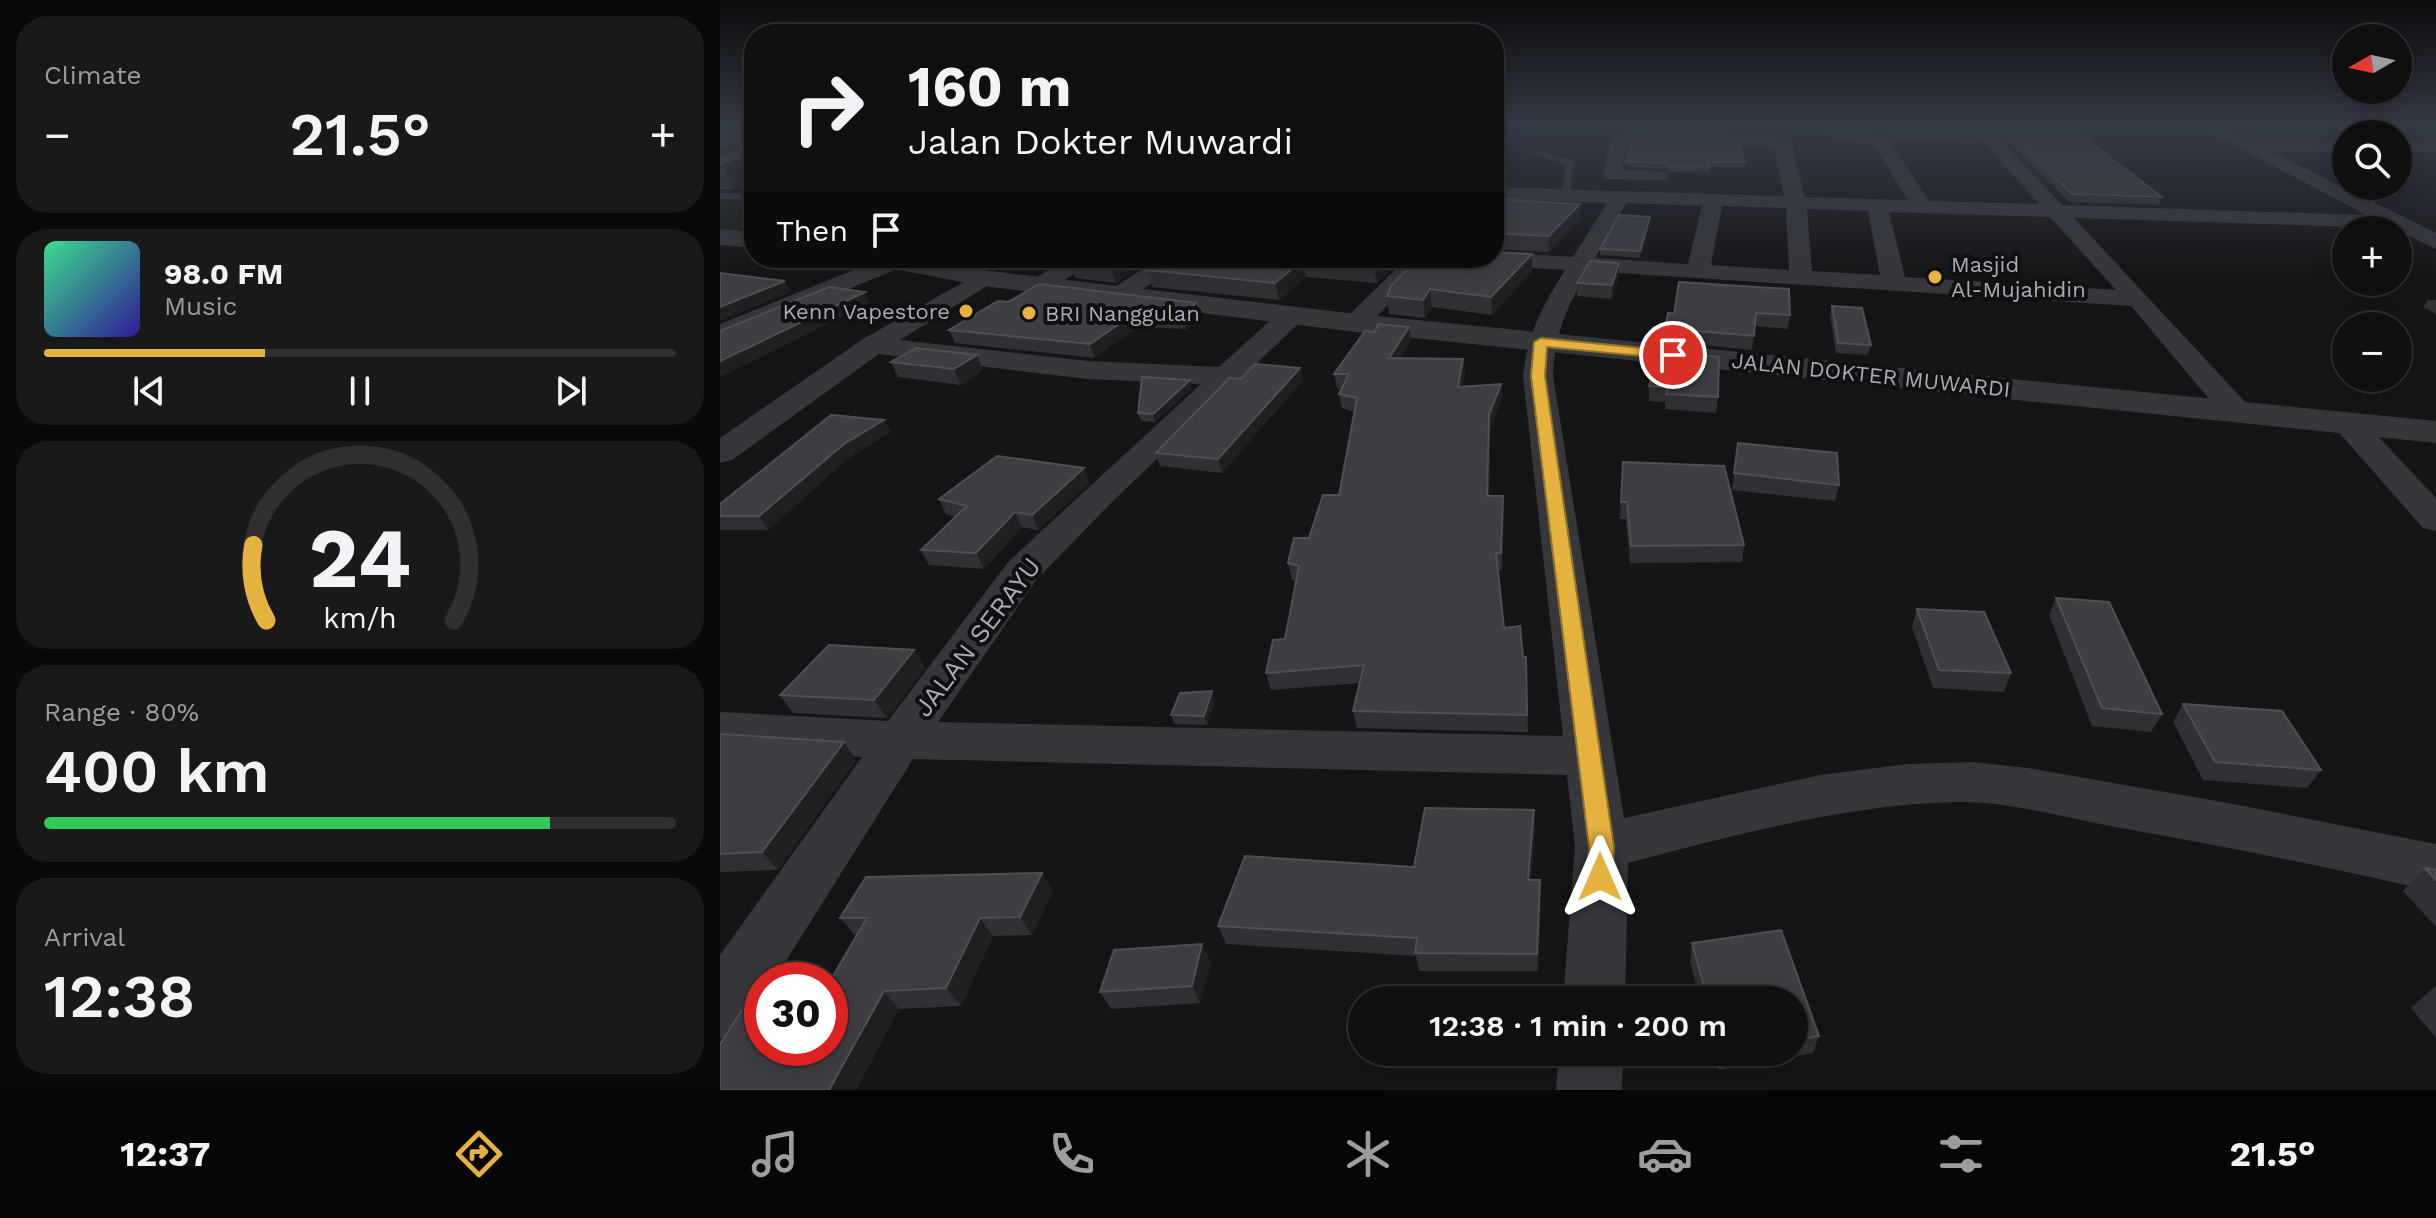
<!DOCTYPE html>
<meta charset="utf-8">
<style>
body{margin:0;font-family:"Work Sans",sans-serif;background:#19191a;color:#f1f3f6;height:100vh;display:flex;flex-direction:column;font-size:30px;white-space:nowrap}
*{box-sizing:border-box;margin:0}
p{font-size:26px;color:#9c9d9f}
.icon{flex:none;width:44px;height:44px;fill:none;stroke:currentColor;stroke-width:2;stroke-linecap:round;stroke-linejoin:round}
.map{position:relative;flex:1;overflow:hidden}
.side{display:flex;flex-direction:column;gap:16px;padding:16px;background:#090909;width:720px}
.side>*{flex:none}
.guide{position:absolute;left:24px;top:24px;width:760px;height:244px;border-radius:32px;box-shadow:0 4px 20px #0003,0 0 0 2px #303031;background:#101011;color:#f1f3f6;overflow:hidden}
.needle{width:52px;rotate:261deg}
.fabs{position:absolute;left:1612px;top:24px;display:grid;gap:16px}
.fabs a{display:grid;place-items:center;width:80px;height:80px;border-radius:50%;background:#101011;box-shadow:0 4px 20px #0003,0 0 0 2px #303031;font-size:40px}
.speed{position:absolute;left:24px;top:962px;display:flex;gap:16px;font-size:40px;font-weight:700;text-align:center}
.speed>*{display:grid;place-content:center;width:104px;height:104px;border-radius:50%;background:#101011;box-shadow:0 4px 20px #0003,0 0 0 2px #303031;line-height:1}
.speed .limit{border:12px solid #d22;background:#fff;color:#111}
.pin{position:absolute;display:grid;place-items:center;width:68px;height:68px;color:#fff;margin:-34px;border:4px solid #fff;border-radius:50%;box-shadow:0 2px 8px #0007}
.me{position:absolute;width:88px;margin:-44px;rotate:0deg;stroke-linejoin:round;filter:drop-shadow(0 0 6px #0008)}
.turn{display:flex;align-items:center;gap:28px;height:168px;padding:0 32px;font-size:36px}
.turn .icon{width:104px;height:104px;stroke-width:2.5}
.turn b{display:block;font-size:56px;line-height:68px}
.then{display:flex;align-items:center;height:76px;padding:0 32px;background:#0003;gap:16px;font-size:30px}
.big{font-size:60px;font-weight:600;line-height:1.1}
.side .widget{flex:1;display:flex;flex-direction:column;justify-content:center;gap:12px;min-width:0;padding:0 28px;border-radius:32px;background:#19191a}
.side .dial{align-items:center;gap:0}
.dial svg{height:208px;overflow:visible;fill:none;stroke:#303031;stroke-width:7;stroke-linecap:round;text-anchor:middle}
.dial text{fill:#f1f3f6;stroke:none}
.song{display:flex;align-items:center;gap:24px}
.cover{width:96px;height:96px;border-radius:12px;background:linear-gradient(135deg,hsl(150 70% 55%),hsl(250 70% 35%))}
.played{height:8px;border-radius:4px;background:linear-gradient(90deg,#e5b13f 35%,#303031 35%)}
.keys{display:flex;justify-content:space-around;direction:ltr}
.heat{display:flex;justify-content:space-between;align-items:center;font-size:44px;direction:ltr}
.charge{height:12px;border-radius:6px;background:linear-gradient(90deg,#34c759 80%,#303031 0)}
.trip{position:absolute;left:628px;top:986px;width:460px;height:80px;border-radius:40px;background:#101011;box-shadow:0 4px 20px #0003,0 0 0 2px #303031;font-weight:600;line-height:80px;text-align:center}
.tab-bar{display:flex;height:128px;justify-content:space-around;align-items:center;background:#060607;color:#9c9d9f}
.tab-bar .icon{width:56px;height:56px}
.tab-bar .selected{color:#e5b13f}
.tab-bar b{font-size:36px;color:#f1f3f6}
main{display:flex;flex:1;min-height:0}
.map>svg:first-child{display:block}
</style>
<main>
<section class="side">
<div class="widget"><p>Climate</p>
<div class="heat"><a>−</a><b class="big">21.5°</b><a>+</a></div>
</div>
<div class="widget">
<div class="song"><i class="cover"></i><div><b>98.0 FM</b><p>Music</p></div></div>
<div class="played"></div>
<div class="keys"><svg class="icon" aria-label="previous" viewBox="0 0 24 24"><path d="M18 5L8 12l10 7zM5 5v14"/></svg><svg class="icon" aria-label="pause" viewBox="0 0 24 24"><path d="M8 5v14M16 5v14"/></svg><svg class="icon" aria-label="next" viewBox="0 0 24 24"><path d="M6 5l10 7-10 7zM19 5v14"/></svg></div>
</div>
<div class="widget dial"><svg viewBox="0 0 100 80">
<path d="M14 69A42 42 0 1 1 86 69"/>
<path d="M14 69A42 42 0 0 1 9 40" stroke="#e5b13f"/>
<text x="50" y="56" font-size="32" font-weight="700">24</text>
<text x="50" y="72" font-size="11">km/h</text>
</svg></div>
<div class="widget"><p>Range · 80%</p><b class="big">400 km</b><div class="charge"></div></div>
<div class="widget"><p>Arrival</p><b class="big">12:38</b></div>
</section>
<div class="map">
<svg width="1716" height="1090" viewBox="0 0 1716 1090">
<rect width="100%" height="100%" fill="#151517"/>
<!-- green -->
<path fill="#1b211c" d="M0 197 34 198V233L0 232Z"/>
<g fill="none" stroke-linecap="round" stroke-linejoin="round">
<!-- service -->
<path fill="#36373b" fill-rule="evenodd" d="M815 149 854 161 849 198 841 196 846 164 812 154Z
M0 193 34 194V200L0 199Z"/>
<!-- minor -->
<path fill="#36373b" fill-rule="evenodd" d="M774 126H789L774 135Z
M1096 126H1114L1167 138 1209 201 1319 204 1249 126H1267L1342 205 1646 215 1478 126H1500L1530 142H1626V152L1550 151 1716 233V249L1672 228 1354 218 1527 404 1532 411 1527 418 1516 420 1505 418 1411 306 868 271C846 309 835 332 833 376L904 818 1100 775 1188 764 1252 762 1308 768 1508 803 1716 844V892C1608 867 1499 845 1390 826 1339 816 1287 801 1235 802 1124 805 1015 835 908 863L905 1000H843L855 847 847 775 193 759 54 980H42C42 1009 26 1028 0 1039V955L142 757 0 748V712L168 721 289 561 481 384 368 379 159 354 12 460 0 463V438L143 339 263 271 272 273 275 278 272 283 180 340 368 361 499 367 563 309H581L585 315 581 321 392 502 317 579 218 722 843 736 803 376C808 333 822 307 845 270L765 265 757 263 753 258H774V252L853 257 887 203 774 199V187L1064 196 1054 148 911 143 907 144 902 170 946 172 948 176 946 180 885 179 883 175 890 141 893 137 911 133 1062 138 1071 143 1085 197 1188 200 1155 146 1105 137ZM906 203 982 206 968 264 875 258ZM1002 206 1066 208 1069 270 991 265ZM1087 209 1148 211 1160 275 1092 271ZM1169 212 1330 217 1396 290 1185 277Z
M1678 142H1716V152H1678Z
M163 258H183L186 262 182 267 0 342V324Z
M349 258H378L328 291H310L307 286 310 281Z
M440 258H468L406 301H388L384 296 388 291Z
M687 258H712L645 329H627L623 323 627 317Z
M1627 413 1638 415 1716 498V531L1703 528 1616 429 1611 422 1616 415Z
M839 1052H903L902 1090H836Z"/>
<!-- tertiary -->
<path fill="#36373b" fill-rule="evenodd" d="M0 229 34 232V248L0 245Z
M146 258H202L263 270 636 314 1716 421V443L636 332 263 286 159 266 150 264Z"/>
</g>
<!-- wall -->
<path fill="#313135" d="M0 126H34L14 190 0 189Z
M898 126H1012L1013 128 1012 133 911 130 898 133Z
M1134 126H1254L1262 136 1260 143 1175 140 1170 132Z
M1271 126H1348L1442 197 1439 205 1349 202Z
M906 162H1025L1024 168 990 167 989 173 950 172 946 169 909 167V165L906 167Z
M774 199 860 219 829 252 774 249Z
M930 223 920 258 880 255V249Z
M812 254V271L772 315 712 307 705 318 669 314 667 296Z
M353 258H434L396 283 355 278 349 261Z
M444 258H683L657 283 586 277 559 300 432 287 427 270Z
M899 263V276L892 299 857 296V283Z
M959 282 1070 315 1068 329 1035 326 1032 350 944 341 945 328 954 314Z
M1708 300H1716V314L1703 307Z
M278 301 479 316 466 329 419 327 374 358 235 343 229 330Z
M1112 306 1151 345 1148 355 1116 353 1110 316Z
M691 341 680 358 743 359 745 373 742 387 781 384 782 398 770 430 769 496 784 512 782 570H777L784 628 803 657H806L808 732 637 728 633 711 640 683 551 690 546 673 565 639 576 581 572 580 568 563 589 538 619 495 634 412 622 408 619 394 622 389 617 388 614 374Z
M938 351 998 397 996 413 945 409V402L929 401V386Z
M171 362 263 370 241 385 178 377Z
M521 379 583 380 502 473 440 466 436 453Z
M472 388 435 422 421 421 418 413Z
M171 432 131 456 48 530H0V504Z
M1018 443 1119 485 1115 501 1012 490Z
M903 462 1024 545 1022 562 910 563 906 519H900Z
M364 468 369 483 318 530 302 527 264 569 209 565 201 550 236 517 226 514 219 499Z
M1336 598 1442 714 1431 732 1372 726 1329 615Z
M1197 609 1291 673 1284 692 1213 688 1192 627Z
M194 650 205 668 167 718 73 713 60 695Z
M492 691 495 701 487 725 455 724 451 715Z
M1463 704 1601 770 1587 788 1483 780 1453 722Z
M0 734 136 760 58 870 0 872Z
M815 828 811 880H820L821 898 818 971H699L696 956 506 944 498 926 694 867Z
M1705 868 1716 880V927L1683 891Z
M333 891 312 935 273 936 241 1006 179 1009 136 1090H0L110 1048 136 936 120 918Z
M1061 930 1099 1036 1093 1053 999 1070 994 1052H1074V1000H980L970 961 972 943Z
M491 962 480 1003 391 1009 380 992Z
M1715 986H1716V1038L1691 1008Z"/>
<!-- shaded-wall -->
<path fill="#202023" d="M904 126H911V130L898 133V128Z
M16 141 24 156 34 152V183L14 190 0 164V147Z
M860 204V219L829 252V236Z
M930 217V223L920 258V251Z
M812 254V271L772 315 771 297Z
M402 258H434L396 283 390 265Z
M663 258H683L657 283 654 266Z
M583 260 586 277 559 300 555 283Z
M899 263V276L892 299V285Z
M65 281 71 292 0 321V307Z
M710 289 712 307 705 318 703 300Z
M145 292 150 303 0 377V361Z
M476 303 479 316 466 329 462 316Z
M414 314 419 327 374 358 370 344Z
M689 327 691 341 671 372 669 358Z
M257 355 263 370 241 385 234 369Z
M743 359 745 373 739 402 738 387Z
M580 368 583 380 502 473 498 459Z
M470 380 472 388 435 422 433 414Z
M781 384 782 398 770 430 768 512 767 496 769 415Z
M164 420 171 432 131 456 48 530 39 516 124 444Z
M364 468 369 483 318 530 312 515Z
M783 496 784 512 782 570 781 553Z
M295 512 302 527 264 569 256 553Z
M194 650 205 668 167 718 154 700Z
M492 691 495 701 487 725 484 716Z
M124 742 136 760 58 870 42 852Z
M814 810 815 828 809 898 808 880Z
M322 873 333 891 312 935 300 917Z
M820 880 821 898 818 971 817 954Z
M260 918 273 936 241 1006 226 988Z
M482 944 491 962 480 1003 472 986Z
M164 991 179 1009 136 1090H109Z"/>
<!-- building -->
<path fill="#3e3e43" stroke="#4e5055" stroke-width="2" d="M0 126H34V152L0 164V158L21 151 22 147 16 141 0 147Z
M957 126H1012L1013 128Z
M1172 126H1254L1262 136 1177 134Z
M1279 126H1348L1442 197 1352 194Z
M912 141 1019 144 1025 162H988L990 167H950L946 163 909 162 910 158 906 162Z
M774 199 860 204 829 236 774 233Z
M899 215 930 217 920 251 880 249Z
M774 252 812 254 771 297 710 289 703 300 667 296 671 286 698 258H774Z
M353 258H402L390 265 349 261Z
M444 258H663L654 266 583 260 555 283 427 270Z
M870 261 899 263 892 285 857 283Z
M0 273 65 281 0 307Z
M959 282 1069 289 1070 315 1036 313 1034 336 945 328 948 313 954 314Z
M319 284 476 303 462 316 414 314 370 344 229 330 278 301 288 302Z
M109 287 145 292 0 361V331Z
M1112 306 1142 308 1151 345 1118 343Z
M658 324 689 327 669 358 743 359 738 387 781 384 769 415 767 496H783L781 553H776L784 628 800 626 803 657H806L807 715 633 711 644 665 546 673 553 640 565 639 579 566 568 563 574 538H589L603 495H619L637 398 619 394 629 374H614L645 331 655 332Z
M196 348 257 355 234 369 171 362Z
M938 351 999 357 998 397 946 394 947 387 929 386Z
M535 364 580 368 498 459 436 453 509 378 521 379Z
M422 377 470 380 433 414 418 413Z
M111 415 164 420 124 444 39 516H0V504Z
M1018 443 1117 453 1119 485 1014 473Z
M277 456 364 468 312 515 295 512 256 553 201 550 247 506 219 499Z
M903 462 1004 466 1024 545 911 546 907 502H901Z
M1336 598 1389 602 1442 714 1382 708Z
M1197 609 1264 612 1291 673 1219 670Z
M109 645 194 650 154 700 60 695Z
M492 691 484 716 451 715 460 693Z
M1463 704 1562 711 1601 770 1495 762Z
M0 734 124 742 42 852 0 854Z
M705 808 814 810 808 880H820L817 954 695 953 697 938 498 926 525 856 694 867Z
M1705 868 1716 870V880Z
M322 873 300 917 260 918 226 988 164 991 109 1090H0V1044L22 1010 42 1009V1048H110V981L147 918H120L146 877Z
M1061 930 1099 1036 1074 1040V1000H988L972 943Z
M482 944 472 986 380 992 394 950Z"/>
<!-- sky -->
<linearGradient id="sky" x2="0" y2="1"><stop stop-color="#0c0c0d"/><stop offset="0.45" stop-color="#353b47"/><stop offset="1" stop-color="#353b47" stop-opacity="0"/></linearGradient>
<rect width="1716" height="279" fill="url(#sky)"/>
<!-- route -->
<path fill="#e5b13f" stroke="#957329" stroke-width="2" d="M821 338 953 351 960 355 953 359 827 347 825 376 894 847 893 877 890 886 880 889 871 886 867 877 869 847 811 376 814 342Z"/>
<!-- markers -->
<g fill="#e5b13f" stroke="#101012" stroke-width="3">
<circle cx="1215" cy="277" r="8"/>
<circle cx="246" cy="311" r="8"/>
<circle cx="309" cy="313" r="8"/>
</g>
<g text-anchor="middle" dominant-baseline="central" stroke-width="8" stroke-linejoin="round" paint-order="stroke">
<!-- far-poi labels -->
<g font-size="22" fill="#a8acb6" stroke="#101012" text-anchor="start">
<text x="1231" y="264">Masjid<tspan x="1231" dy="25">Al-Mujahidin</tspan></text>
<text x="230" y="311" text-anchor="end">Kenn Vapestore</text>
<text x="325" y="313">BRI Nanggulan</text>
</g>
<!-- far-street labels -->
<g font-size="22" fill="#a8acb6" stroke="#101012">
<text transform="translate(1151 375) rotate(6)">JALAN DOKTER MUWARDI</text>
</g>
<!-- street labels -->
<g font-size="26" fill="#a8acb6" stroke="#101012">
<text transform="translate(257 637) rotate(-53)">JALAN SERAYU</text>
</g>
</g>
</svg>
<div class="fabs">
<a><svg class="needle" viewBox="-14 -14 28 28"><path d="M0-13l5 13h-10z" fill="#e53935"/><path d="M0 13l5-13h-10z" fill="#9c9d9f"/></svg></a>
<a><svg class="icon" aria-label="search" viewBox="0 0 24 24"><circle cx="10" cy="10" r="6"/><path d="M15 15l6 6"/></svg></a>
<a>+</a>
<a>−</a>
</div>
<div class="speed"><div class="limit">30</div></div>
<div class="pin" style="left:953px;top:355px;background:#d93025"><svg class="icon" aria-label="arrive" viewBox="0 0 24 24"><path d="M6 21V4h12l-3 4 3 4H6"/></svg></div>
<svg class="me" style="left:880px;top:877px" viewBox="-20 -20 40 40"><path d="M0-17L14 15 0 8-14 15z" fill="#e5b13f" stroke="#fff" stroke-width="4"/></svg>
<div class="trip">12:38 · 1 min · 200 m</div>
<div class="guide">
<div class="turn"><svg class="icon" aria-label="right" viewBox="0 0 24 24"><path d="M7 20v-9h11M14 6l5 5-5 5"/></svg><div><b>160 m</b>Jalan Dokter Muwardi</div></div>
<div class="then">Then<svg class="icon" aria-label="arrive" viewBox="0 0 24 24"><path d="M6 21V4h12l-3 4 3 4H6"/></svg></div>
</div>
</div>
</main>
<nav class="tab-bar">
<b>12:37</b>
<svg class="icon selected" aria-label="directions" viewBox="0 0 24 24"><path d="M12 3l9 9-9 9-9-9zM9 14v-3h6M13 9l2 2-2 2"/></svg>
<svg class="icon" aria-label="music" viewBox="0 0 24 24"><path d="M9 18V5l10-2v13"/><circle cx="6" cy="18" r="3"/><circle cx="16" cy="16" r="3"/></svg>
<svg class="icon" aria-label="phone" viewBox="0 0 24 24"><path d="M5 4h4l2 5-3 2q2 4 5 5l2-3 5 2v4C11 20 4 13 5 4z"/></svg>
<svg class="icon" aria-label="climate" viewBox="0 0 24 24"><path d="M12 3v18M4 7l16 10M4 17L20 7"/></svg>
<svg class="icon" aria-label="car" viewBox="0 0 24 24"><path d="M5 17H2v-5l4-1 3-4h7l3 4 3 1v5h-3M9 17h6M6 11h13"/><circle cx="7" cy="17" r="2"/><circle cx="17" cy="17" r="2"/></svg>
<svg class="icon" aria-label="filters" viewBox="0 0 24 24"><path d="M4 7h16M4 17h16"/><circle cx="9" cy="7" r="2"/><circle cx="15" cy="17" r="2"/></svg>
<b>21.5°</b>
</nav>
